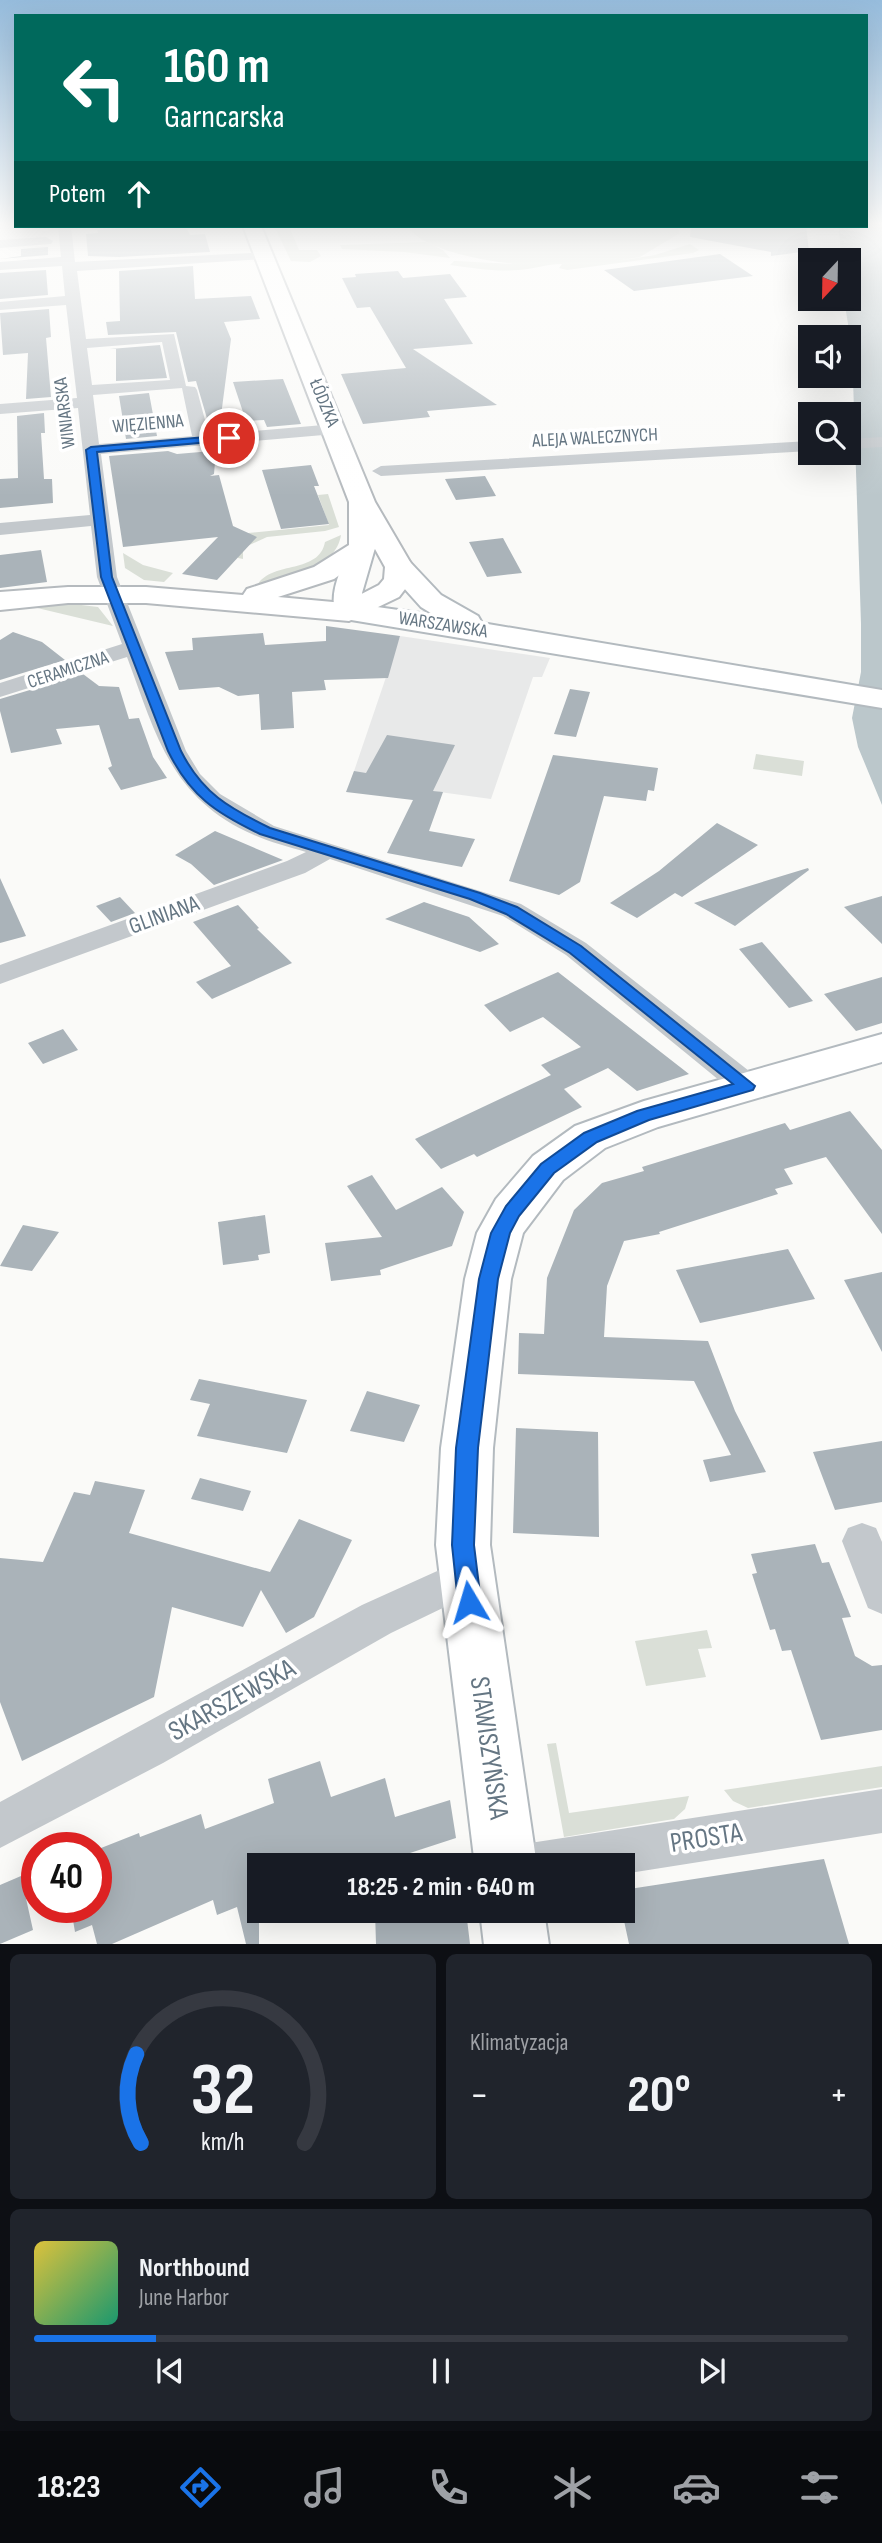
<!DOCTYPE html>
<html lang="pl">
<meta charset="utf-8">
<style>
body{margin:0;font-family:"Sofia Sans Condensed",sans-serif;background:#20242c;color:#f1f3f6;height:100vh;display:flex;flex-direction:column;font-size:26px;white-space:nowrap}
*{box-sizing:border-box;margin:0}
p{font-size:23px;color:#9ea1a6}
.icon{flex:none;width:38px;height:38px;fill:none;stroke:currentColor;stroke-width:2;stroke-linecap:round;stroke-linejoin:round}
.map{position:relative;height:1944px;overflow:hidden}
.panel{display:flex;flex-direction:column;gap:10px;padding:10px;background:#0d0f14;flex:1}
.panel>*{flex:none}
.guide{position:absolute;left:14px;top:14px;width:854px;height:214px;border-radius:0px;box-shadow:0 7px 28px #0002;background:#00695c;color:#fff;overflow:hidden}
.needle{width:46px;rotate:202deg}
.tools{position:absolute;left:798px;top:248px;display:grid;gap:14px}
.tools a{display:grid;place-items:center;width:63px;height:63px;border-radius:0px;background:#171b24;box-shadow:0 7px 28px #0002;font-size:35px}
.speed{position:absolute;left:21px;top:1832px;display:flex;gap:14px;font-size:35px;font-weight:700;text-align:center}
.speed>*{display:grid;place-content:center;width:91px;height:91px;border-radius:50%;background:#171b24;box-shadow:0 7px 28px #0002;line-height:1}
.speed .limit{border:10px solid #d22;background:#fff;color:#111}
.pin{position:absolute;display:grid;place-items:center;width:60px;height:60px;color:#fff;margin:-30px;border:4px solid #fff;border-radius:50%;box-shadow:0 2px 7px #0007}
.me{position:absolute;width:77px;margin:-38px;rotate:353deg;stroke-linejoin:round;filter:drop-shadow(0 0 5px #0008)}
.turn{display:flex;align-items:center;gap:24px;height:147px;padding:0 35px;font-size:32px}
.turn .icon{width:91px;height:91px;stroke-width:2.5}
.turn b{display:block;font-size:49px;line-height:60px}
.then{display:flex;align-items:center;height:66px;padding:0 35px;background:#0003;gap:14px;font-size:26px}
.big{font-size:52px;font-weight:700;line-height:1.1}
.panel .card{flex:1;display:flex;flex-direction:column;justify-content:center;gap:10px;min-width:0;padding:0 24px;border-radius:10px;background:#20242c}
.panel .dial{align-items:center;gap:0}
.dial svg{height:182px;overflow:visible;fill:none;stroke:#363941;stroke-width:7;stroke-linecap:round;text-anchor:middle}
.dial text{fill:#f1f3f6;stroke:none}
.song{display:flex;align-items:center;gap:21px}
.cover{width:84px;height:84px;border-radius:10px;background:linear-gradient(135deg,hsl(50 70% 55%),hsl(160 70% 35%))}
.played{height:7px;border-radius:4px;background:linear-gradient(90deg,#1a73e8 15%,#363941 15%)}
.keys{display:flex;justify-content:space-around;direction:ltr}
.heat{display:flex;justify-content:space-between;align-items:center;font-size:38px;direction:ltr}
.panel .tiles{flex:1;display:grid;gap:10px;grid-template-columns:1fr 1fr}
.card:last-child{grid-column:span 2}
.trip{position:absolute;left:247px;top:1853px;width:388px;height:70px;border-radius:0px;background:#171b24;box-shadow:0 7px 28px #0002;font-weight:700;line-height:70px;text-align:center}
.dock{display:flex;height:112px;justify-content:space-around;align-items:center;background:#090b0e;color:#9ea1a6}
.dock .icon{width:49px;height:49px}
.dock .selected{color:#1a73e8}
.dock b{font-size:32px;color:#f1f3f6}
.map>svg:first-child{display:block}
</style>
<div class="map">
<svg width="882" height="1945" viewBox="0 0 882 1945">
<rect width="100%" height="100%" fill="#fafaf8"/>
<!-- built -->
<path fill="#e8e9e9" d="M400 636 550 658 542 677H533L491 799 351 780Z"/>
<!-- green -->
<path fill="#dadfd7" d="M274 226H289L299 250H317L321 256 310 262 291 261Z
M407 226H675L680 233 640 257 611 262 655 255 690 244 699 250 693 253 567 270 559 268 562 264C546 264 534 269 518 270 496 272 473 268 450 265L454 261 513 264C483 260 424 251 407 226Z
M426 242 443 250 450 258 404 252 342 249 340 245Z
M328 494 339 527 325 531 267 537 243 548V559L238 558V534L329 525 318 495Z
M341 535C336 569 286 579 258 584 273 561 319 574 325 542Z
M123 553 143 565 173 573 164 582 144 580 125 568Z
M73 604 98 607 113 626 33 607Z
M756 754 804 761 802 776 753 769Z
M707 1630 712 1648 698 1649 706 1677 646 1686 635 1641Z
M556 1743 569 1813 689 1796 685 1809 674 1819 564 1837 547 1744Z
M882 1766V1787L748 1808 733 1801 724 1790Z"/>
<!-- water -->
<path fill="#bbc7cb" d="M866 224H882V805L858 747 852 718 861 672V624L852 349 844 299H849V261H841L839 226H866Z"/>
<!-- building -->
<path fill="#aab3b9" d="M691 226H806L809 251 771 256V252L690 237Z
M149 227V229L186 227 190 235 205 234 210 252 119 257 88 256 86 234 98 233 97 230Z
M48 247V255L0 259 21 256V249Z
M720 254 753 276 634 291 604 270Z
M193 266 195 299 251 296 260 319 224 322 231 339 219 431 211 432 196 381 188 382 176 332 108 335 106 322 120 321 119 271Z
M46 270 48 295 0 299V273Z
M398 271 403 278 450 274 467 297 444 299 473 344 413 349 497 405 427 411 430 417 363 424 341 374 406 368 370 307 357 308 342 278 356 277 355 274Z
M49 309 51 337 46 338 51 397 26 399 28 353 3 355 0 313Z
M160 345 167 378 116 381V349H110Z
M283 379 301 424 267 427 264 420 246 421 233 382Z
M149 393 157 436 126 439 119 396Z
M44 413 45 433H41L44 479H52L53 503 0 508V479L18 478 17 416Z
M168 451 177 454 212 451 215 462 214 474 210 476 219 475 233 526 257 537 217 580 182 574 218 537 123 547 109 456Z
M311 465 319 486H314L329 524 281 529 262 470Z
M485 476 496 496 456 500 445 479Z
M503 538 522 573 487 577 469 542Z
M41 550 47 582 0 588V555Z
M326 626 400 636 388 678 324 680 326 690 292 692 294 728 261 730 259 694 238 696 219 687 179 690 165 652 193 650 192 638 263 633 265 645 326 641Z
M13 632 42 642 65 660 0 680V640Z
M83 674 99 686 119 687 129 719 139 718 153 757 167 778 121 790 108 768 112 766 99 725 56 729 62 744 11 753 0 711V699Z
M570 689 590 692 576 737 554 734Z
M387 735 455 745 433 791 443 792 429 831 475 839 462 867 387 853 413 800 346 792 354 771 366 773Z
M553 755 658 768 654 791 648 790 646 801 604 796 580 882 559 895 509 881Z
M717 823 758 845 682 897 675 893 637 918 610 903 659 871Z
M215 831 283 860 214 885 191 864 175 855Z
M808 868 809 870 735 926 694 903Z
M0 878 26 936 0 943Z
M882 896V944L844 907Z
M120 897 135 913 111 922 96 906Z
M424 902 469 917 499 944 480 952 385 919Z
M238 905 259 928 257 929 292 963 212 999 196 982 231 966 193 922Z
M762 942 769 950 813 1001 789 1008 739 949Z
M558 972 689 1074 637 1091 608 1068 564 1089 582 1107 477 1157 474 1154 441 1169 415 1139 551 1075 541 1065 581 1047 543 1017 510 1032 484 1005Z
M882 977V1023L856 1031 824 994Z
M63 1029 78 1050 43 1064 28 1043Z
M850 1111 882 1150V1234L826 1157 784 1169 793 1184 775 1189 778 1194 659 1232 660 1234 624 1241 607 1286 604 1337 708 1341 735 1411 766 1472 710 1482 703 1460 731 1455 694 1381 518 1374 519 1333 544 1334 547 1278 574 1210 602 1183 644 1171 642 1167 785 1123 790 1130Z
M372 1175 396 1210 442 1187 464 1212 452 1246 380 1270 381 1275 331 1281 325 1243 382 1237 347 1186Z
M265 1215 270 1253 258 1255 259 1260 223 1265 218 1222Z
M23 1225 59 1232 32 1271 0 1266Z
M788 1249 815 1299 700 1323 676 1270Z
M882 1272V1352L844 1280Z
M199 1379 307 1400 287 1453 197 1436 210 1404 190 1400Z
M367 1391 420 1405 404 1442 350 1431Z
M516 1428 598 1432 599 1537 513 1533Z
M882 1441V1502L835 1510 813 1452Z
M200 1478 251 1491 243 1511 191 1499Z
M95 1481 145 1490 129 1533 270 1572 299 1519 352 1540 314 1617 286 1633 261 1590 243 1627 172 1607 154 1697 22 1761 0 1702V1558L43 1562 74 1492 90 1495Z
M815 1544 822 1563 829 1562 851 1617 842 1618 855 1656 872 1666 882 1665V1730L821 1740 791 1650 782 1651 775 1629 770 1630 752 1574 757 1573 751 1554Z
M320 1761 331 1797 385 1778 395 1817 450 1800 456 1838 370 1866H259V1944H246L237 1907 217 1915 213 1900 112 1944H97L92 1925 75 1932 71 1908H96V1850L139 1833 140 1837 201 1814 205 1829 274 1803 268 1779Z
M824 1859 849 1944H629L623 1916V1890Z
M21 1876 33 1930 0 1944V1885Z
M375 1911H466L470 1944H376Z"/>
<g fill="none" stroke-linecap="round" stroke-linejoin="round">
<!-- secondary casing -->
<g stroke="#b3babf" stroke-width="4">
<path id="secondary" d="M362 540 372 542 375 548 362 593 363 605 434 615 421 607 385 567 389 561 399 559 409 561 441 595 478 616 482 623 882 690V708L339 618C325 599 342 568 349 548L352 542Z
M882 1034V1062L658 1127 605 1148 563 1180 523 1233 511 1279 493 1448 490 1545 537 1866H475L436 1545 441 1448 465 1279 477 1233 496 1199 533 1156 575 1126 644 1101Z
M480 1911H544L549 1945H484Z"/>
</g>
<!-- primary casing -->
<g stroke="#b5babe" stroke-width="4">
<path id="primary" d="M243 226H261L375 502 413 567 412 580 399 597 349 621 146 603H68L0 610V592L68 587H146L243 595 247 589 314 567 349 545V502ZM375 549 385 567 384 579 379 585 344 603 278 597 334 579Z"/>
</g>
<!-- street -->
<path fill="#c3c8cc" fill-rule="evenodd" d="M58 226H71L75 262 269 252 271 255 264 259 77 271 86 339 174 334 186 386 195 387 197 390 209 435 335 424 344 429 335 434 101 454 117 577 186 751 200 774 220 794 274 826 521 904 586 943 758 1078 762 1086 758 1094 747 1097 736 1094 566 955 503 916 330 859 305 873 0 984V965L287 861 306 852C289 847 270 842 254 835 171 799 156 735 127 657L0 697V683L122 644 97 577 91 526 0 535V523L90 515 78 408 0 414V404L77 398 66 305 0 310V302L65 296 62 266 0 270V262L61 257ZM162 342 170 380 92 385 87 348ZM182 388 192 436 99 444 93 395Z
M46 237 53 241 51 244 0 248V240Z
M882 437V447L849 449V439Z
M810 441V451L381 476 372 471 381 466Z
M862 1523 876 1528 882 1542V1614L868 1608 842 1541 848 1528Z
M466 1558 480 1564 486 1577 480 1590 391 1633 163 1763 0 1848V1802L362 1605Z
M882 1789V1833L623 1874V1866H507L514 1850 530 1843Z"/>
<!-- secondary -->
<use href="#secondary" fill="#fff" fill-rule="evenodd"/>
<!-- primary -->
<use href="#primary" fill="#fff" fill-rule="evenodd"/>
</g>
<!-- sky -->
<linearGradient id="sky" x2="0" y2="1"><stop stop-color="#96bcdc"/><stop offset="0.45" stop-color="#fdfdfc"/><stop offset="1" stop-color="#fdfdfc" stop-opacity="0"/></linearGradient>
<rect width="882" height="496" fill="url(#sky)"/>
<!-- route -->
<path fill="#1a73e8" stroke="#114b97" stroke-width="2" d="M229 435 233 436V440L97 452 112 577 181 751C202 793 229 808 270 828L480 893 517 907 581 946 755 1086 753 1090 649 1120 597 1142 554 1173 519 1216 510 1233 498 1279 478 1448 474 1545 481 1602 477 1610 469 1613 461 1610 458 1602 452 1545 456 1448 479 1279 491 1233 506 1206 541 1164 584 1133 637 1111 733 1084 570 953 506 914 470 899 260 834C216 813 190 796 168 751L101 577 86 450 91 447Z"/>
<g text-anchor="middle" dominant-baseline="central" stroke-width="7" stroke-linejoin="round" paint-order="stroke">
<!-- far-street labels -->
<g font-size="19" fill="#657683" stroke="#fff">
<text transform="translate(324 403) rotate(68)">ŁÓDZKA</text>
<text transform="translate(65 413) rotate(-97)">WINIARSKA</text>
<text transform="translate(148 424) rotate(-5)">WIĘZIENNA</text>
<text transform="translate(595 438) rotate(-3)">ALEJA WALECZNYCH</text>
<text transform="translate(443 625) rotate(9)">WARSZAWSKA</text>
<text transform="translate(68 670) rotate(-18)">CERAMICZNA</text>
</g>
<!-- street labels -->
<g font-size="23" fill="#657683" stroke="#fff">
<text transform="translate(164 915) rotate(-20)">GLINIANA</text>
</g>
<!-- near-street labels -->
<g font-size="28" fill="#657683" stroke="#fff">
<text transform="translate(232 1700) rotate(-29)">SKARSZEWSKA</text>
<text transform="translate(489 1748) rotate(82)">STAWISZYŃSKA</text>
<text transform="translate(706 1838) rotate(-9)">PROSTA</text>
</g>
</g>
</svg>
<div class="tools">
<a><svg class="needle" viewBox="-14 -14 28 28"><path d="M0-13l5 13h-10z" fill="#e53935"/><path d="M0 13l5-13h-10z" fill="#9ea1a6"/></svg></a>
<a><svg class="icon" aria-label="sound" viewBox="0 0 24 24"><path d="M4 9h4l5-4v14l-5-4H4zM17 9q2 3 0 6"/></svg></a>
<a><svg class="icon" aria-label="search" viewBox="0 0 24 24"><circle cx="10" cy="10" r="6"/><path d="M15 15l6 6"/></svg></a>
</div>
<div class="speed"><div class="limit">40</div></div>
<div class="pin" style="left:229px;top:438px;background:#d93025"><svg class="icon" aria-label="arrive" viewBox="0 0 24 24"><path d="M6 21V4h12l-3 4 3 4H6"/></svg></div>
<svg class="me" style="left:469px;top:1602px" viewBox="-20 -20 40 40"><path d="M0-17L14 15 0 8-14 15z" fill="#1a73e8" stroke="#fff" stroke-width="4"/></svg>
<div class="trip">18:25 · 2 min · 640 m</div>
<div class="guide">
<div class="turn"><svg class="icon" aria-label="left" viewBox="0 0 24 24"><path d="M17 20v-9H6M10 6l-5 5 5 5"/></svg><div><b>160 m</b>Garncarska</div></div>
<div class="then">Potem<svg class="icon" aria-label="ahead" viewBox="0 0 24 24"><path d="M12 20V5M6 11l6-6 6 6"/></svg></div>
</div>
</div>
<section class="panel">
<div class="tiles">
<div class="card dial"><svg viewBox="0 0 100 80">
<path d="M14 69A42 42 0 1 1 86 69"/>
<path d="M14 69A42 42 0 0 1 12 30" stroke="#1a73e8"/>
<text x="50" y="56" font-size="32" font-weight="700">32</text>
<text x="50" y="72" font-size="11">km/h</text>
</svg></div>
<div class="card"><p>Klimatyzacja</p>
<div class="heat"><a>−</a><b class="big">20°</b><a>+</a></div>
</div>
<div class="card">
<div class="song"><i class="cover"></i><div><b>Northbound</b><p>June Harbor</p></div></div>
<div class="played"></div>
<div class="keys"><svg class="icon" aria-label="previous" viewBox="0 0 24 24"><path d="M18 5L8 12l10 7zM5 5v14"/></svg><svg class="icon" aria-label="pause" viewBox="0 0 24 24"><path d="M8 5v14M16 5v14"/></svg><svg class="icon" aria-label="next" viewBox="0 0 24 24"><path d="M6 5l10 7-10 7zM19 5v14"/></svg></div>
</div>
</div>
</section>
<nav class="dock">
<b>18:23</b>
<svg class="icon selected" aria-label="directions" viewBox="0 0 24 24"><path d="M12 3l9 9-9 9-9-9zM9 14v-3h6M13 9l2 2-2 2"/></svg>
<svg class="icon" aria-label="music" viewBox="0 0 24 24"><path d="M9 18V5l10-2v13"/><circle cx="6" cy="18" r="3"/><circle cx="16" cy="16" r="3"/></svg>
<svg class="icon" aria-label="phone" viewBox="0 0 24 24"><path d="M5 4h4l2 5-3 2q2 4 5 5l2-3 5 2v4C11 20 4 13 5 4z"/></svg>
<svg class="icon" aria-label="climate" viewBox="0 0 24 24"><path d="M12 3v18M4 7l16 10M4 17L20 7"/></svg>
<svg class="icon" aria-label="car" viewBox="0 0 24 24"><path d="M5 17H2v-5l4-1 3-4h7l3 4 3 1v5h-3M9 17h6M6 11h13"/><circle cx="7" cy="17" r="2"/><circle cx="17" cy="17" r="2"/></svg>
<svg class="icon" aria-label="filters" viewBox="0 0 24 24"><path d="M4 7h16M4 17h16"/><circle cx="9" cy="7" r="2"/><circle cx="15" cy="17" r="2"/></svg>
</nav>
